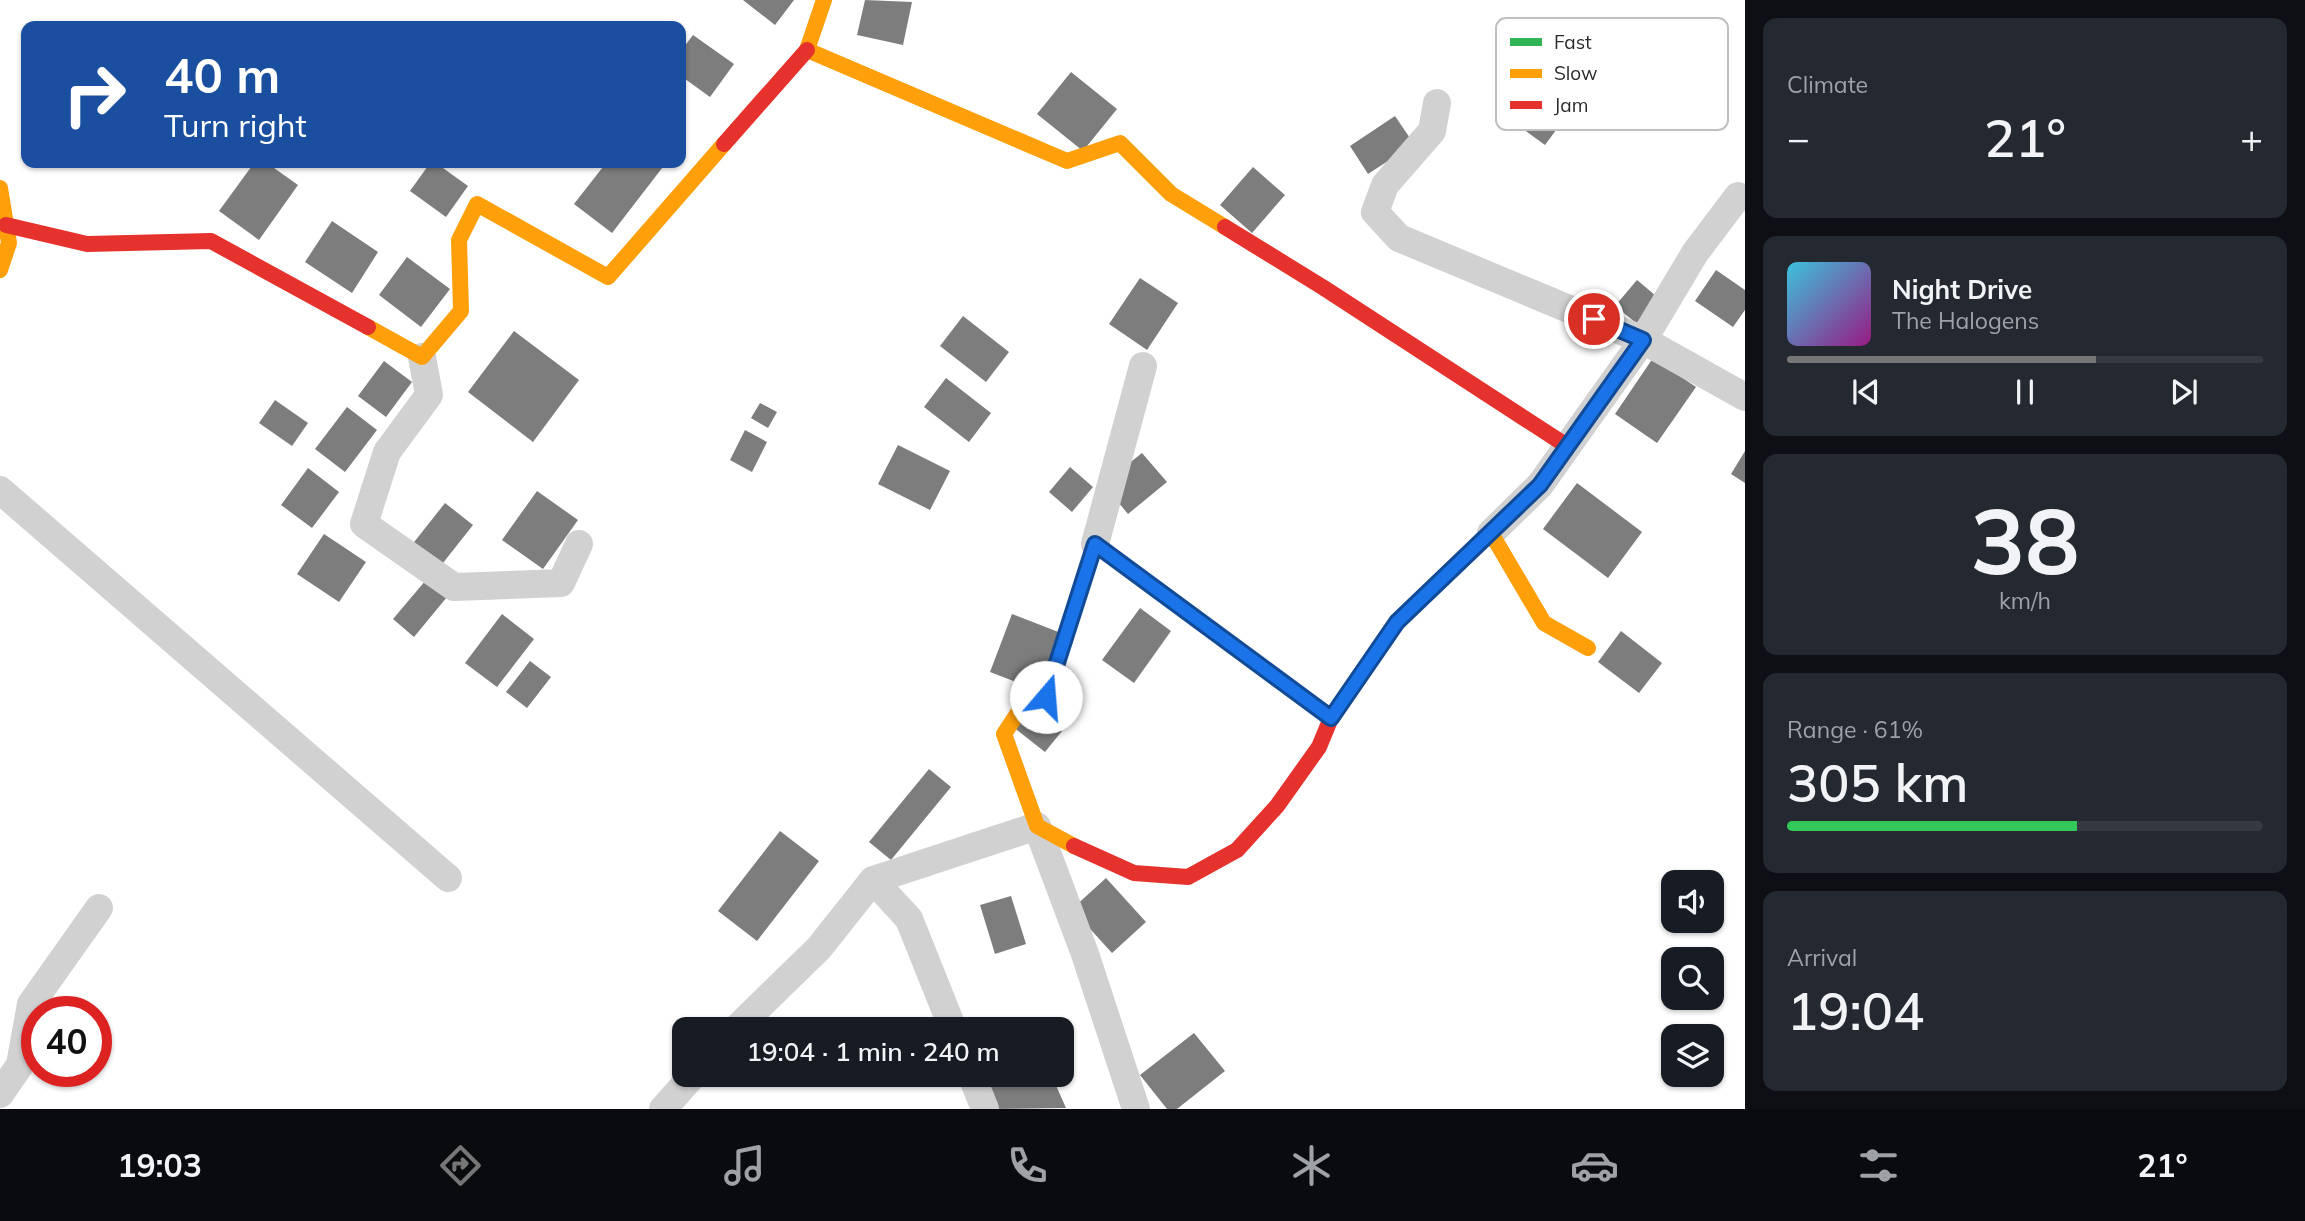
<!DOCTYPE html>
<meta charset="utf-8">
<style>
body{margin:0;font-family:Mulish,sans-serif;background:#242831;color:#f1f3f6;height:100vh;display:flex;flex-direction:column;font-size:26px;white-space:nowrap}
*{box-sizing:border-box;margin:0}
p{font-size:23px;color:#9ea1a6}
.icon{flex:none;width:38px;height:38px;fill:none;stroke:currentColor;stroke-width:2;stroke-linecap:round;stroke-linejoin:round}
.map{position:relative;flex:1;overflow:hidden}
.sheet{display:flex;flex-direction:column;gap:18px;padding:18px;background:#0d0f14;width:560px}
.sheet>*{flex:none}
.hud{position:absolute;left:21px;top:21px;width:665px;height:147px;border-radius:14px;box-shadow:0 2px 5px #0004;background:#1a4fa0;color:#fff;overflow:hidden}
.fabs{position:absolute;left:1661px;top:870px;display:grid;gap:14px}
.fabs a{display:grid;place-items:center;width:63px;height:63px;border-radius:14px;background:#171b24;box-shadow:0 2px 5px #0004;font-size:35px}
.speed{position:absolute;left:21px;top:996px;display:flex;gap:14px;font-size:35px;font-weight:700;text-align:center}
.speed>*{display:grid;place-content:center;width:91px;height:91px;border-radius:50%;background:#171b24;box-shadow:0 2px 5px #0004;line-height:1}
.speed .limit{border:10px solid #d22;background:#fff;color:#111}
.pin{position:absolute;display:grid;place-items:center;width:60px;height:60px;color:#fff;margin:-30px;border:4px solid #fff;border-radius:50%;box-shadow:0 2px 7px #0007}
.me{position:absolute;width:77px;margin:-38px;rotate:18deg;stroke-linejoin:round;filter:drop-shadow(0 0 5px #0008)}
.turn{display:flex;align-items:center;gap:24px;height:147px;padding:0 28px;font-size:32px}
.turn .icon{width:91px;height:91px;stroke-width:2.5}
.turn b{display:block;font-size:49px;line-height:60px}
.big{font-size:52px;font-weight:600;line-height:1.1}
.sheet .widget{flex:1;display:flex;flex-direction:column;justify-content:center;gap:10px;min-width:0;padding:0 24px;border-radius:14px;background:#242831}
.sheet .dial{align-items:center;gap:0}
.dial b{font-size:91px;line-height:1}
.song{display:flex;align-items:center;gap:21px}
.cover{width:84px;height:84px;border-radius:10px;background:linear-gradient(135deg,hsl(190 70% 55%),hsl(310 70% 35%))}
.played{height:7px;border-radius:4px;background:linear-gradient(90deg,#767676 65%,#363941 65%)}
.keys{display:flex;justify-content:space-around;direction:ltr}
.heat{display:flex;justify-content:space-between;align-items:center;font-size:38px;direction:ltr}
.charge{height:10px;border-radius:5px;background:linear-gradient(90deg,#34c759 61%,#363941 0)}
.trip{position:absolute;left:672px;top:1017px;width:402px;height:70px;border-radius:14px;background:#171b24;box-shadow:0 2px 5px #0004;font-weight:600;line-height:70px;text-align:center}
.tab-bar{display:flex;height:112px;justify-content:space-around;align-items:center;background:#090b0e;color:#9ea1a6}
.tab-bar .icon{width:49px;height:49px}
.tab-bar .on{color:#767676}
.tab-bar b{font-size:32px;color:#f1f3f6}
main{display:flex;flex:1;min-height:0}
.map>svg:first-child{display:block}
</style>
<main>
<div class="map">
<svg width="1745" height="1109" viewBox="0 0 1745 1109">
<rect width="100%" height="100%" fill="#fff"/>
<!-- building -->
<path fill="#7d7d7d" d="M743 0H794L775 25Z
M865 0 912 2 903 45 857 35Z
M693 35 734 64 710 97 681 76V51Z
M1550 62 1587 88 1545 145 1509 119Z
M1071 72 1117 109 1083 151 1037 114Z
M1395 116 1414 144 1368 174 1350 146Z
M254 163H267L298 185 259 240 219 211Z
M430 163H436L468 186 446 217 410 191Z
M606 163H666L612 233 574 204Z
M1253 167 1285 195 1252 233 1220 205Z
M332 221 378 252 352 293 305 262Z
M407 257 450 289 421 327 379 295Z
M1716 270 1745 290V310L1733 327 1695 301Z
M1140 278 1178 303 1147 350 1109 324Z
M1637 280 1662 301 1641 327 1615 306Z
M963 316 1009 352 986 382 940 346Z
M514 331 579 380 533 442 468 392Z
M1653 358 1696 387 1657 443 1615 414Z
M384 361 412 382 386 417 358 396Z
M946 378 991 413 969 442 924 407Z
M275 400 308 423 292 446 259 423Z
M760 403 777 412 768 428 751 418Z
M347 407 377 430 345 472 315 449Z
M745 430 767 442 752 472 730 460Z
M898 445 950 471 930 510 878 484Z
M1745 451V483L1731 474Z
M1142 453 1167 482 1128 514 1103 484Z
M1070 467 1093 487 1072 512 1049 492Z
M308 468 339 492 312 528 281 505Z
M1577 483 1642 532 1608 578 1543 529Z
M537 491 578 520 543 569 502 540Z
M445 503 473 525 439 568 411 546Z
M324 534 366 562 339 602 297 574Z
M426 580 447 597 414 637 393 619Z
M1140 608 1171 631 1134 683 1102 660Z
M502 614 534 639 497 687 465 663Z
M1012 614 1061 633 1039 691 990 672Z
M1621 631 1662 663 1639 693 1598 662Z
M530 661 551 677 527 708 506 692Z
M1030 705 1062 731 1045 752 1013 727Z
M929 769 951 787 891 860 869 842Z
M780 831 819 861 757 941 718 911Z
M1106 878 1146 922 1112 953 1072 909Z
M1011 896 1026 944 995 954 980 905Z
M1194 1033 1225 1071 1177 1109H1167L1140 1075Z
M994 1074H1051L1066 1108 992 1109 979 1081Z"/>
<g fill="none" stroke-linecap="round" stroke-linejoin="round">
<!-- street -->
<path stroke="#d1d1d1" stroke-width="28" d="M1437 103 1432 131 1385 185 1375 212 1399 238 1643 340 1695 253 1738 196
M422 357 429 395 387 452 364 524 454 587 561 583 579 544
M0 490 448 878
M1491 533 1540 485 1643 340 1745 397
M1095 544 1143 366
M736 1029 819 948 873 880
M953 1029 909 919 873 880 1037 826 1085 954 1136 1109
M971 1074 985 1109
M0 1094 20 1065 31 1004 99 908
M663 1109 694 1074"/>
<!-- fast -->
<path stroke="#30b455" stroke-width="16" d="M1067 631 1095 544 1331 718 1333 716"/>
<!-- slow -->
<path stroke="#ff9f0a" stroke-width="16" d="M824 0 807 50 1067 161 1120 143 1171 194 1225 227
M0 188 9 243 0 270
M368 327 422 357 461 311 459 240 477 204 608 277 724 144
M1067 631 1046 697 1029 696 1004 734 1037 826 1074 846
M1333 716 1397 622 1491 533 1544 623 1588 648"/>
<!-- jam -->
<path stroke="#e5322d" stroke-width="16" d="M724 144 807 50
M6 225 87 244 211 241 368 327
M1225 227 1324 288 1567 446
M1074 846 1134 873 1188 877 1237 850 1277 806 1319 747 1331 718"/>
</g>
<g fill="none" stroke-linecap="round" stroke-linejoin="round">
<!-- route casing -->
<g stroke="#114b97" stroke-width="18">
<path id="route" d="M1046 697 1095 544 1331 718 1397 622 1540 485 1643 340 1594 319"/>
</g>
<!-- route -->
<use href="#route" stroke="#1a73e8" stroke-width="12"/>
</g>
<!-- legend -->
<rect x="1496" y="18" width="232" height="112" rx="10" fill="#fff" stroke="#c0c0c0" stroke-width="2"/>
<rect x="1510" y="38" width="32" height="8" fill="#30b455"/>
<rect x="1510" y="69" width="32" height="9" fill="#ff9f0a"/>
<rect x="1510" y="101" width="32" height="8" fill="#e5322d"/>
<g font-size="19" fill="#2c2c2c">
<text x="1554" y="49">Fast</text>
<text x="1554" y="80">Slow</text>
<text x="1554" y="112">Jam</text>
</g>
</svg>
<div class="fabs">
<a><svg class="icon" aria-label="sound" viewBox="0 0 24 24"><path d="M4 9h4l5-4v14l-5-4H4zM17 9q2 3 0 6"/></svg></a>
<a><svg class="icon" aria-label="search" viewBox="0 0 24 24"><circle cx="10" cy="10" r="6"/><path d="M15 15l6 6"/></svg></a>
<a><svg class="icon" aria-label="layers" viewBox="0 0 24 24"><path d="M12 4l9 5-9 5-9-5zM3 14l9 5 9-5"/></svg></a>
</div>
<div class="speed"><div class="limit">40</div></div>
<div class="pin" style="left:1594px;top:319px;background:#d93025"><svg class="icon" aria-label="arrive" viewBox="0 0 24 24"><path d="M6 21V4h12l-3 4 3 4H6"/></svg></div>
<svg class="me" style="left:1046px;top:697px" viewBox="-20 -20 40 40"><circle r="19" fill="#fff"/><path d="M0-13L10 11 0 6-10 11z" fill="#1a73e8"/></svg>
<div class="trip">19:04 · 1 min · 240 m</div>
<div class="hud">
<div class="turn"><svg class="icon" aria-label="right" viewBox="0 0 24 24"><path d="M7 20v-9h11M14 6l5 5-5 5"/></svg><div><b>40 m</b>Turn right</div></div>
</div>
</div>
<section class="sheet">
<div class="widget"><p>Climate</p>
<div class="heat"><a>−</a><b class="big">21°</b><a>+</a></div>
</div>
<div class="widget">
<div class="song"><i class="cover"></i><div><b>Night Drive</b><p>The Halogens</p></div></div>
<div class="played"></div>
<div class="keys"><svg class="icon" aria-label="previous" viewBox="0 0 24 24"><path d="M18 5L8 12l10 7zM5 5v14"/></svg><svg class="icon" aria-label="pause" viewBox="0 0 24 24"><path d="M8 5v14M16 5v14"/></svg><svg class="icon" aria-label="next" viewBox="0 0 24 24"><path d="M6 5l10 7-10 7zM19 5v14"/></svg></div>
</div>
<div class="widget dial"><b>38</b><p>km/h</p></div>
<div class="widget"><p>Range · 61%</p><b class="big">305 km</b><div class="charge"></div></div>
<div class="widget"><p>Arrival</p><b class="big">19:04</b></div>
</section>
</main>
<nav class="tab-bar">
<b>19:03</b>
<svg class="icon on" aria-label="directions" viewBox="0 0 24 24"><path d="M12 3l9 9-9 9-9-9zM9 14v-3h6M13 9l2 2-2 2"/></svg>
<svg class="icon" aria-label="music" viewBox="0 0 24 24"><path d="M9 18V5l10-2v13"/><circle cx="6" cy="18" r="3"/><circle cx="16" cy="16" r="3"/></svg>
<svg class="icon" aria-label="phone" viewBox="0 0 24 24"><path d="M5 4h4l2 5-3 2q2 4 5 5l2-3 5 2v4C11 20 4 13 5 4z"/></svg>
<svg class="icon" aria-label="climate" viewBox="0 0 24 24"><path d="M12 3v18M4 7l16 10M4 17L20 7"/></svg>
<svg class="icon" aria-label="car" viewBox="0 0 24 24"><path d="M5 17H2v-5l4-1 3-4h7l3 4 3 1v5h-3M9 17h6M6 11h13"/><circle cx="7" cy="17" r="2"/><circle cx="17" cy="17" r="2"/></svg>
<svg class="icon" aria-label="filters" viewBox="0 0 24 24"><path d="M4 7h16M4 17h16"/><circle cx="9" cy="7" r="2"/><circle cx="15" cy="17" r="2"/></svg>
<b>21°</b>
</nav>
